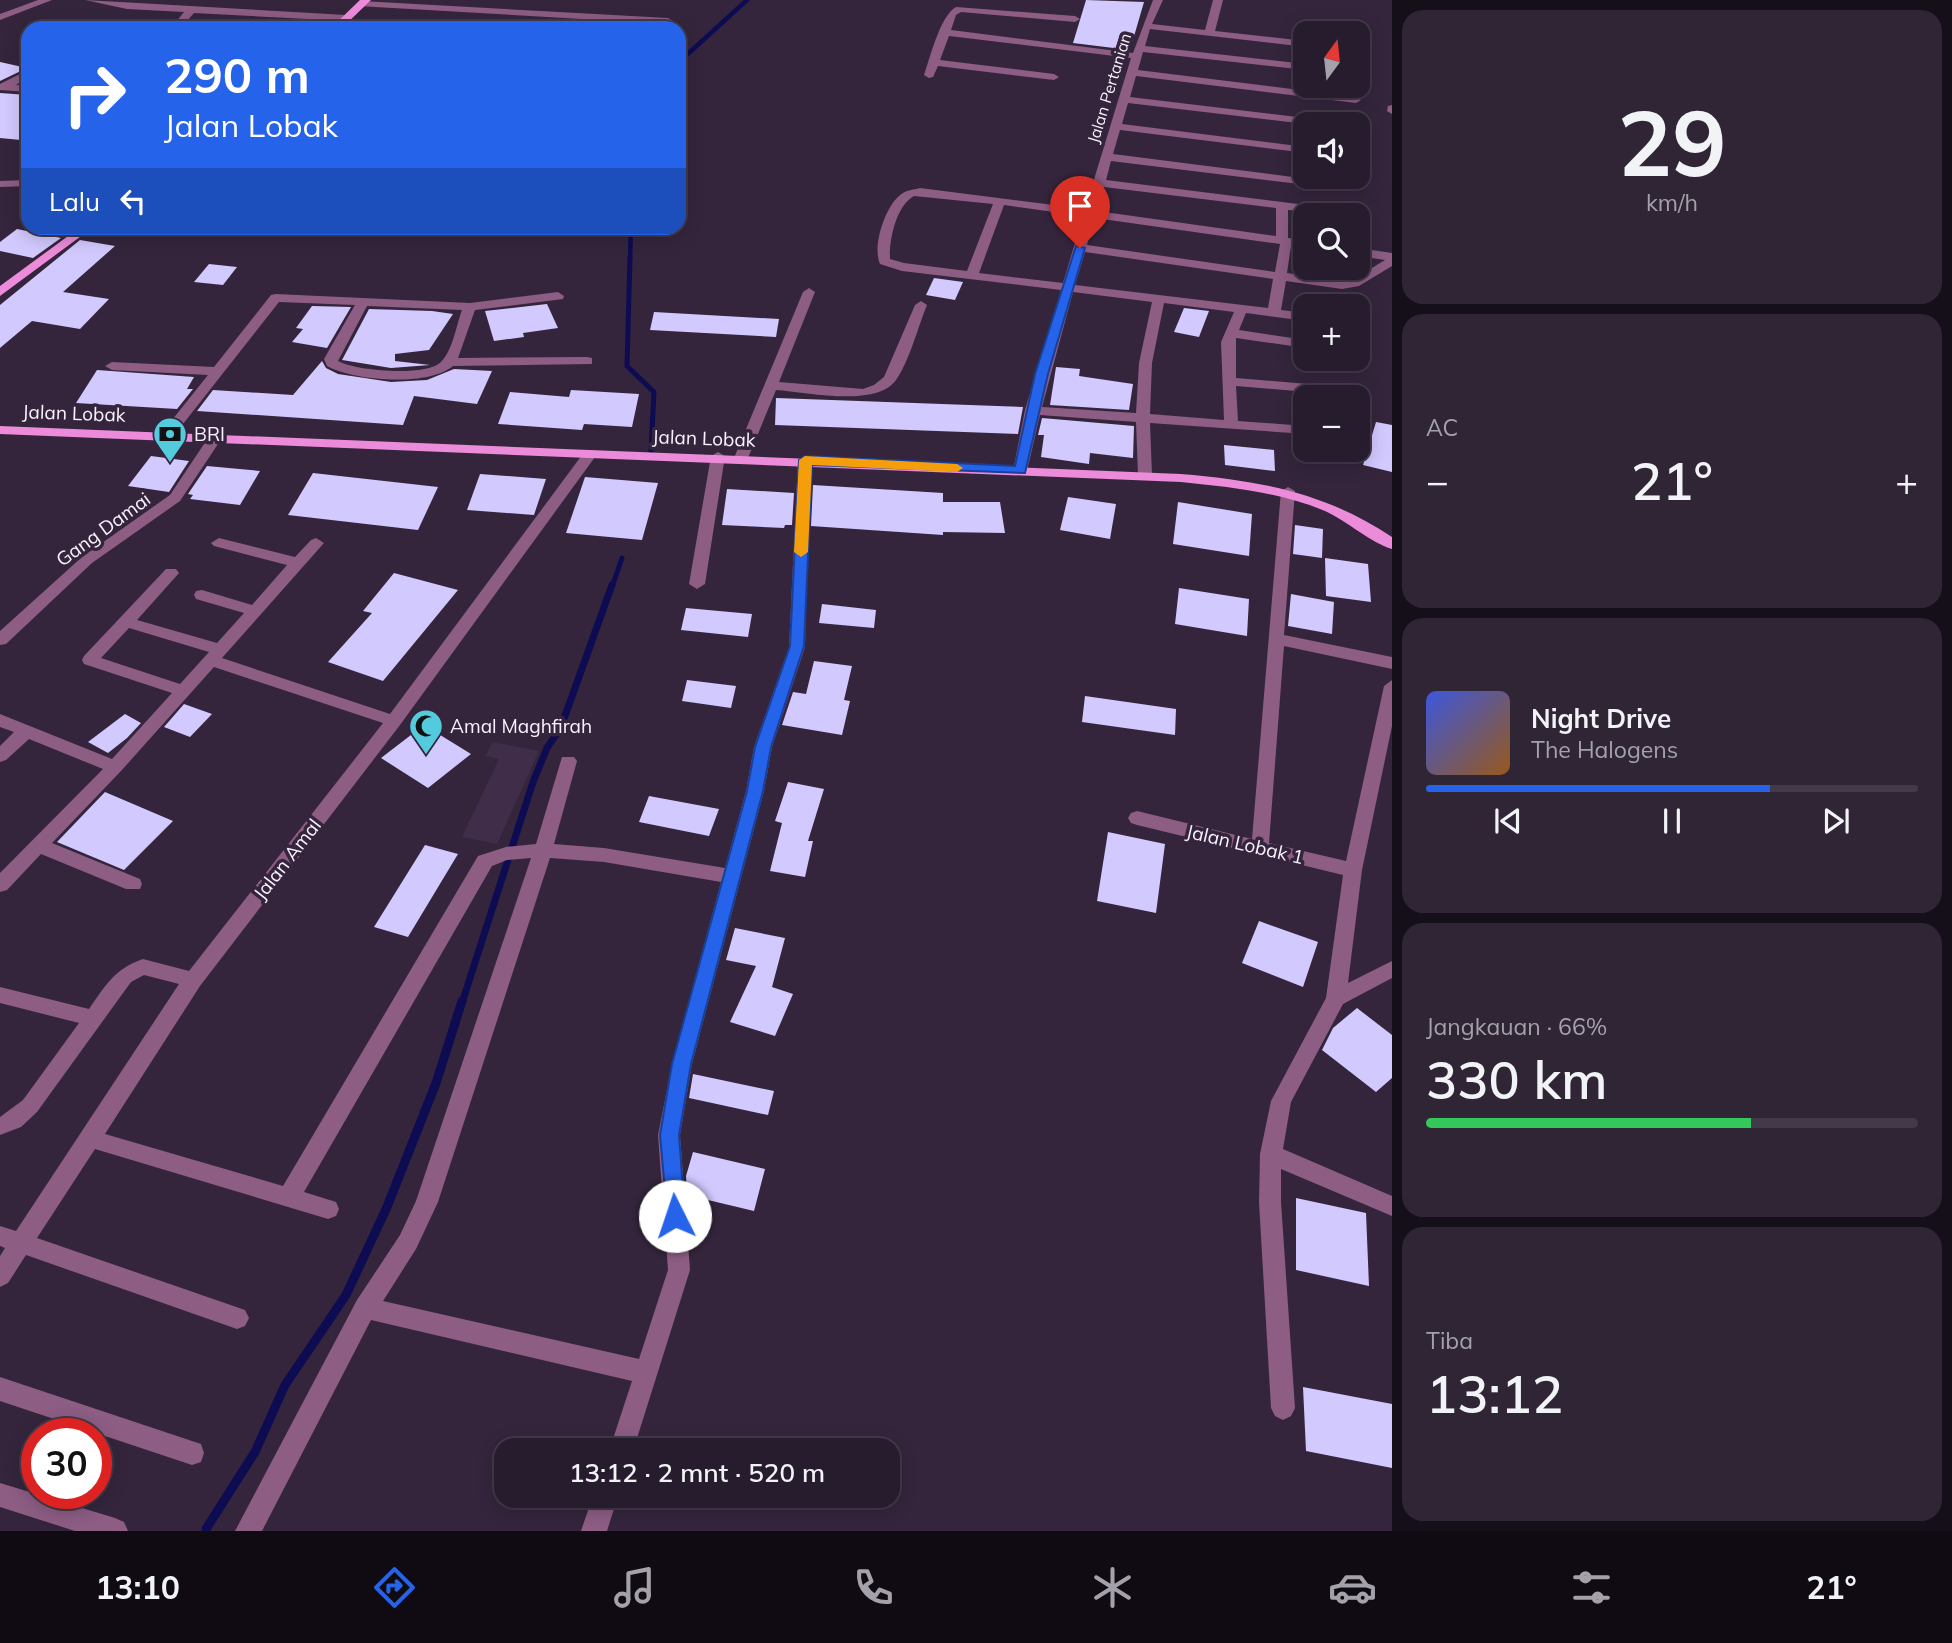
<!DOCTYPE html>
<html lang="id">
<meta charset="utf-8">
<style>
body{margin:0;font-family:Mulish,sans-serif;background:#2f2535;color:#f1f3f6;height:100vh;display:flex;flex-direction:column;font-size:26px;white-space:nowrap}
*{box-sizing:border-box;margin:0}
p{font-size:23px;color:#a4a1aa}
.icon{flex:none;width:38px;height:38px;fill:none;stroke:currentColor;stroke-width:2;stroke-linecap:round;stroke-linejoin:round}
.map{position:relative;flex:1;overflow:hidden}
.sheet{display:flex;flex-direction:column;gap:10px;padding:10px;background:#150f19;width:560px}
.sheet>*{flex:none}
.top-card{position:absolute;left:21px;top:21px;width:665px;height:214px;border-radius:21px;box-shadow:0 4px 18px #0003,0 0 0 2px #433a49;background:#2563eb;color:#fff;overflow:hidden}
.needle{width:46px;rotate:15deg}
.buttons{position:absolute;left:1293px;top:21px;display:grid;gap:14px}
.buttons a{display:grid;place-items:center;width:77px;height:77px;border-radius:14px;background:#271c2d;box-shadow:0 4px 18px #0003,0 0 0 2px #433a49;font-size:35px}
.speed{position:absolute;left:21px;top:1418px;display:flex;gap:14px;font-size:35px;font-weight:700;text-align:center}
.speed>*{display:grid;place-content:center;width:91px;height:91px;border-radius:50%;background:#271c2d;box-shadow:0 4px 18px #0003,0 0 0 2px #433a49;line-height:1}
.speed .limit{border:10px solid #d22;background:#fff;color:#111}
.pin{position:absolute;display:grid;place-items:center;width:60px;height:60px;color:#fff;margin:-72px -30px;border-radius:50% 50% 50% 0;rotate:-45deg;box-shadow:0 0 7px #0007}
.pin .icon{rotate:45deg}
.me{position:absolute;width:77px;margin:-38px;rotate:356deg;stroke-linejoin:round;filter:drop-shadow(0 0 5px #0008)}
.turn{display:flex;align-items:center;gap:24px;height:147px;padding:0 28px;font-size:32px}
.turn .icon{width:91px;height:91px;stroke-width:2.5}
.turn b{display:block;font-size:49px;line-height:60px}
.then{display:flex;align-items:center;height:66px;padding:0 28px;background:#0003;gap:14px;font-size:26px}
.big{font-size:52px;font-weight:600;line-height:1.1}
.sheet .card{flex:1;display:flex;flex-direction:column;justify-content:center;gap:10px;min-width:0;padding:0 24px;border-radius:21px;background:#2f2535}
.sheet .dial{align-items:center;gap:0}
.dial b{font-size:91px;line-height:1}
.song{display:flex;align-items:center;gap:21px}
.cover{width:84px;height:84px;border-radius:10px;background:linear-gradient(135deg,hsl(230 70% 55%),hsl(30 70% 35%))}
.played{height:7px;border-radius:4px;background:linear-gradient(90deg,#2563eb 70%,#433a49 70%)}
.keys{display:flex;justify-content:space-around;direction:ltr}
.heat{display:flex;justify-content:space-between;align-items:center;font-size:38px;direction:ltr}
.charge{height:10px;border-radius:5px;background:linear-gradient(90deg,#34c759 66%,#433a49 0)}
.trip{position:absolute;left:494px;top:1438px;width:406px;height:70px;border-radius:21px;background:#271c2d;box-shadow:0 4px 18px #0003,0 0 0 2px #433a49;font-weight:600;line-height:70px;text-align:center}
.tabs{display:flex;height:112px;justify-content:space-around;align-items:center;background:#100b12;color:#a4a1aa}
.tabs .icon{width:49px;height:49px}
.tabs .selected{color:#2563eb}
.tabs b{font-size:32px;color:#f1f3f6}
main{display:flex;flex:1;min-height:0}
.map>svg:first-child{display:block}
</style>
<main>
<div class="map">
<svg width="1392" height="1531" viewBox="0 0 1392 1531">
<rect width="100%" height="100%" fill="#34253c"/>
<!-- built -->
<path fill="#402d4a" d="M492 742 539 751 497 844 462 837 499 759 486 756Z"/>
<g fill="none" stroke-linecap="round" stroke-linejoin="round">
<!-- stream-far3 -->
<path stroke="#0d0b52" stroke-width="4.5" d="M679 62 747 0
M630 259 631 228"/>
<!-- stream-far2 -->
<path stroke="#0d0b52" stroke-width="5" d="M630 257 627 366 654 392 651 451
M612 587 622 558"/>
<!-- stream-far1 -->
<path stroke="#0d0b52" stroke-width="7" d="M462 1003 533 782 547 748 561 727 612 585"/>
<!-- stream -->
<path stroke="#0d0b52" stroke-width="9" d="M206 1529 255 1452 285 1385 346 1295 387 1207 436 1083 462 1001"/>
</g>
<!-- building -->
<path fill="#d2c9fe" d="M1086 0 1144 2 1130 50 1073 43Z
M0 62 27 68 0 81Z
M0 93 28 95V134L21 140 0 138Z
M17 229 61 238 33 258 0 251V242Z
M80 240 115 246 63 292 109 299 80 329 32 321 0 348V305Z
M209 264 237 267 223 285 194 282Z
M934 278 963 282 955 300 926 295Z
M547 304 558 328 523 333 524 337 494 341 485 311Z
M312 306 351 307 327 348 292 342 303 329 296 328Z
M1184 308 1209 311 1199 337 1174 332Z
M369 309 432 311 453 314 429 350 395 354V361L430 365 391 368 342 360Z
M654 312 779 319 776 337 650 330Z
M322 361 326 368 338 374 391 382 427 380 454 369 492 371 477 404 414 396 403 425 197 411 213 390 293 395Z
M1056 367 1080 369 1079 376 1133 384 1129 410 1050 405Z
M97 370 194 377 187 389H193L177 409 76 403Z
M571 390 639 394 632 427 584 424 582 430 498 424 510 392 569 397Z
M776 398 1023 407 1018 434 775 425Z
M1042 418 1134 426 1133 458 1090 453 1089 464 1041 457 1044 435H1038Z
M1376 422 1392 425V472L1363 465Z
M1224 445 1274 450 1275 471 1225 465Z
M151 456 189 461 169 492 128 486Z
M207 466 260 471 240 505 190 499 193 495 188 494Z
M313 473 438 487 418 530 288 515Z
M480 474 546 479 534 515 467 510Z
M585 477 658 483 642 540 566 533Z
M813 485 943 493V502H1000L1005 533 943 532V535L811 526Z
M727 489 794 493 792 525H785L784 528 722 525Z
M1068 497 1116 504 1110 539 1060 530Z
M1178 502 1252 514 1249 556 1173 544Z
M1295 525 1323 529 1322 558 1293 554Z
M1325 558 1368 564 1371 602 1326 596Z
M394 573 458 590 383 681 328 662 372 613 363 611Z
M1179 588 1249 599 1247 636 1175 624Z
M1291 594 1334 602 1332 634 1288 626Z
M822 604 876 610 874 628 819 623Z
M686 608 752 614 748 637 681 630Z
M814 661 852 666 844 700 850 701 842 735 782 725 793 692 806 694Z
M687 680 736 686 731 708 682 701Z
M1085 696 1176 709 1175 735 1082 722Z
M184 704 212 714 190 737 164 727Z
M125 714 141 723 127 738 108 753 88 742Z
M424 725 471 754 428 788 381 758Z
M788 782 824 789 808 841H813L805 877 770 871 782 823 775 821Z
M105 792 173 821 124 870 57 842Z
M649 796 719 809 709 836 639 822Z
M1108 832 1165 844 1156 913 1097 901Z
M425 845 458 854 408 937 374 927Z
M1259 921 1318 942 1303 987 1242 963Z
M735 928 785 938 772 987 793 994 775 1036 730 1022 756 966 726 960Z
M1357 1008 1392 1035V1078L1376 1092 1322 1050 1333 1028Z
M693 1074 774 1091 768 1115 689 1098Z
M693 1152 765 1169 754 1211 687 1195 686 1176Z
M1296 1198 1366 1213 1369 1286 1296 1270Z
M1303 1387 1392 1404V1468L1306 1451Z"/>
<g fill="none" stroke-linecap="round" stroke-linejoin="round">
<!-- minor -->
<path fill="#8d5d84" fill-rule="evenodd" d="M38 0H52L0 20V14Z
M85 0 346 15 351 18 346 21 194 13 181 28H171L184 12 127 9Z
M1153 0H1163L1152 24 1205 30 1213 0H1223L1215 31 1306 41V47L1150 29 1145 46 1306 64V70L1143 52 1138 70 1356 97 1361 100 1356 103 1136 76 1130 97 1330 121 1335 124H1306L1128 103 1122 124 1306 147V153L1120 130 1113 154 1316 180 1322 183 1316 186 1111 161 1106 180 1346 210V215L1288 210V238L1306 240V248L1291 246 1287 273 1342 281 1352 280 1385 260 1358 256V248L1392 253V266L1359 286 1342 289 1286 281 1281 310 1306 313V321L1246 313 1239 330 1306 340V348L1236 338V378L1319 385 1326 389 1319 393 1236 386 1238 421 1306 426V434L1150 423 1152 475 1145 479 1138 475 1136 422 1040 415 1027 471 1020 475 1015 474 1013 471 1025 410 1061 290 902 271 880 264C872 246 885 208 899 196 905 190 913 190 920 188L1085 209 1131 58 949 36 940 60 1054 74 1059 77 1054 80 938 66 933 77 929 78 924 75C930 58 940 16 956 7L1075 16 1080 19 1075 22 961 12 956 15 951 30 1133 53ZM1104 187 1276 208V236L1097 211ZM914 196 993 204 967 271 904 263 890 259C889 240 896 206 914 196ZM1004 205 1083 216 1063 283 979 273ZM1095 218 1280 244 1275 272 1087 245ZM1085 252 1273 279 1268 308 1075 285ZM1073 292 1152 302 1139 363 1136 413 1042 407ZM1164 303 1234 312 1221 342 1224 420 1150 414 1152 363Z
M361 1 668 18 673 21 668 24 358 6V2Z
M1325 23 1344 27 1306 33V36L1301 33Z
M28 70V77L16 85 28 86V92L0 90V84Z
M1392 105V114L1387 111 1388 106Z
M1358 155 1368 157 1370 159 1364 162 1358 161Z
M28 180V186L0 187V181Z
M809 288 815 292 779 382 863 389 874 385 884 377 915 305 921 301 927 305C918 327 909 362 896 380 876 408 806 392 776 390L748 458 741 462 736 461 734 458 803 292Z
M558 292 564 296 563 299 475 310 458 358 587 357 592 358V364L453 366C428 387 354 381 327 366L324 359 355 305 279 302 172 438 167 439 160 435 208 375 112 370 105 366 112 362 214 367 271 295 276 294 470 303ZM367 306 462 310C456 326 453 350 441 362 426 377 356 371 338 361Z
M215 434 222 438 180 501 92 563 6 644 0 645V631L82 557 170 495 210 435Z
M590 450 595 451V457L400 725 200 986 105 1134 283 1186 478 856 506 847 536 844 562 757H574L577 761 554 844 604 848 725 868 746 791 754 747 789 647 798 460 805 456 810 457 805 647 772 747 764 791 692 1064 680 1135 690 1270 633 1451H609L632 1381 371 1320 262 1531H235L357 1300 400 1235 416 1201 531 858 507 860 492 866 304 1192 336 1202 339 1209 336 1216 328 1219 95 1149 37 1238 245 1310 249 1318 245 1326 237 1329 26 1255 8 1283 0 1287V1256L5 1248 0 1246V1226L16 1231 179 984 144 975 131 982 37 1112 21 1127 0 1135V1117L23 1100 79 1023 0 1003V987L89 1009C106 985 114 969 143 959L189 971 383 723 214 667 121 771 52 843 140 879 142 884 140 889H126L41 854 7 890 0 892V873L103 769 29 739 6 760 0 762V746L14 732 0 727V714L112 759 172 693 84 664 82 660 84 656 166 569H176L179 573 137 620 217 643 244 613 196 599 194 595 196 591 202 590 252 605 287 565 214 546 211 543 219 538 295 557 311 540 316 538 324 543 222 658 390 714 585 451ZM129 628 209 652 180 684 101 658ZM550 858 604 862 721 882 672 1064 658 1135 668 1270 639 1359 383 1301 416 1249 438 1202Z
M718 452 725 456 705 584 697 589 689 584 711 456Z
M1288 487 1295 491 1284 635 1392 657V669L1284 646 1269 843 1346 861 1384 686 1392 680V726L1362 870 1348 983 1392 961V978L1343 1004 1291 1102 1283 1149 1392 1196V1216L1281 1169V1202L1295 1408 1291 1416 1283 1420 1275 1416 1271 1408 1259 1202 1260 1154 1271 1101 1326 998 1343 875 1137 825 1131 823 1128 818 1131 813 1137 811 1252 839 1281 491Z
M0 1377 201 1444 204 1453 201 1462 192 1465 0 1401Z
M0 1483 115 1518 124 1522 128 1531H75L0 1507Z
M593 1496H618L607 1531H581Z"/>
<!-- major -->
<path fill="#ed8bdb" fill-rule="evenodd" d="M360 0H371L342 28H331Z
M79 228H92L0 296V286Z
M0 426 1181 474C1261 481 1324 492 1392 537V549C1371 543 1347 521 1325 511 1279 492 1230 487 1181 482L0 434Z"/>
</g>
<!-- route -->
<path fill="#2563eb" stroke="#184099" stroke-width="2" d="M1076 246 1085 248 1048 374 1025 473 812 465 804 646 771 747 763 791 691 1064 679 1135 685 1216 682 1223 675 1225 668 1223 660 1135 672 1064 747 791 755 747 790 646 799 460 805 456 1015 466 1035 374Z"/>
<!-- slow -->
<path fill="#f59e0b" d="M805 456 957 464 963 468 957 472 812 465 808 552 801 557 794 552 799 460Z"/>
<!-- icons -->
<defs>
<g id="bank-pin" transform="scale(1.75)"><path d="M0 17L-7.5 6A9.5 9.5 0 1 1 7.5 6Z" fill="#54cadd" stroke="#34253c"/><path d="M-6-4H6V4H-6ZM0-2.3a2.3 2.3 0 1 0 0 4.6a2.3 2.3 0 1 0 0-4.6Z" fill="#111"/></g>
<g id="mosque-pin" transform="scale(1.75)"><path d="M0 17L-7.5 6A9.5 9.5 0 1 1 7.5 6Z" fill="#54cadd" stroke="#34253c"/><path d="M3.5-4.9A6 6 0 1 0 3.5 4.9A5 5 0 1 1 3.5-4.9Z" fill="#111"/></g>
</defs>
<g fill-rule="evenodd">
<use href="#bank-pin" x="170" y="434"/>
<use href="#mosque-pin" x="426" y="726"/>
</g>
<g text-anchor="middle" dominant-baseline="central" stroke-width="7" stroke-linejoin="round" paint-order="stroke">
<!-- far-street labels -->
<g font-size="16" fill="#f9f1fd" stroke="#34253c">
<text transform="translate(1109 88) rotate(-73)">Jalan Pertanian</text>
</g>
<!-- street labels -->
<g font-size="19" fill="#f9f1fd" stroke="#34253c">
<text transform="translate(74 413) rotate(2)">Jalan Lobak</text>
<text transform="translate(704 438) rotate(2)">Jalan Lobak</text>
<text transform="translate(103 529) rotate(-36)">Gang Damai</text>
<text transform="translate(1245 844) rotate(13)">Jalan Lobak 1</text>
<text transform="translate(287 859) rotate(-52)">Jalan Amal</text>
</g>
<!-- poi labels -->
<g font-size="19" fill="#f9f1fd" stroke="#34253c" text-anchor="start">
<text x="194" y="434">BRI</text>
<text x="450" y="726">Amal Maghfirah</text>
</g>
</g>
</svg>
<div class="buttons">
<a><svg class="needle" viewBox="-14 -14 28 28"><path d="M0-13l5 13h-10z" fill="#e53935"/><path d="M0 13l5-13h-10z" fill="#a4a1aa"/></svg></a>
<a><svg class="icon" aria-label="sound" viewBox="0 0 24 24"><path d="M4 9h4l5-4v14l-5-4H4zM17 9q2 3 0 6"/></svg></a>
<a><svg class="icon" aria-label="search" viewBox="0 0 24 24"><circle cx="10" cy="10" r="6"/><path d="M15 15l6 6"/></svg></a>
<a>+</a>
<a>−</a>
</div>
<div class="speed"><div class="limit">30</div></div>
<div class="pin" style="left:1080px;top:248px;background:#d93025"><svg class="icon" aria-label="arrive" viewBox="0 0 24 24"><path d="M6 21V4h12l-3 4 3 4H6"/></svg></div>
<svg class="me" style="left:675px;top:1216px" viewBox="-20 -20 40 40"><circle r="19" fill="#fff"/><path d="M0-13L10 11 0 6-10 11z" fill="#2563eb"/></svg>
<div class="trip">13:12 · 2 mnt · 520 m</div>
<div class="top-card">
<div class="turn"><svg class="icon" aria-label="right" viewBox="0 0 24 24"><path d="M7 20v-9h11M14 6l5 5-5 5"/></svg><div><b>290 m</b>Jalan Lobak</div></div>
<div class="then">Lalu<svg class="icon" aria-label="left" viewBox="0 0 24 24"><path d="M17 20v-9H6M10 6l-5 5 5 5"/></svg></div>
</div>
</div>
<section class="sheet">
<div class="card dial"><b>29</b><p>km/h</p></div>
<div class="card"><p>AC</p>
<div class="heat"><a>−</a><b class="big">21°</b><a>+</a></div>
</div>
<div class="card">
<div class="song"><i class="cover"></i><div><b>Night Drive</b><p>The Halogens</p></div></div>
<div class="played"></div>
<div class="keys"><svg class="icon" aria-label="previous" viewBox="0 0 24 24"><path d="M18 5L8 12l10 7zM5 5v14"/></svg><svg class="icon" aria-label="pause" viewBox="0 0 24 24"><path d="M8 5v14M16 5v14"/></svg><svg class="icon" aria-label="next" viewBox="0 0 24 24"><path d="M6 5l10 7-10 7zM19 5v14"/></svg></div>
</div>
<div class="card"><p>Jangkauan · 66%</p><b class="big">330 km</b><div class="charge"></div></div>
<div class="card"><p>Tiba</p><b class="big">13:12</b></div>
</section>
</main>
<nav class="tabs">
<b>13:10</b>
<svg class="icon selected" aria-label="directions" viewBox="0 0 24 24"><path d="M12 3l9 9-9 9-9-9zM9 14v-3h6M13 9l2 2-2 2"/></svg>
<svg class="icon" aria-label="music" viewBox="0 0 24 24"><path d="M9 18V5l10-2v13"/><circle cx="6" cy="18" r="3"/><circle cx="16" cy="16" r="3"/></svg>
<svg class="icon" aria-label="phone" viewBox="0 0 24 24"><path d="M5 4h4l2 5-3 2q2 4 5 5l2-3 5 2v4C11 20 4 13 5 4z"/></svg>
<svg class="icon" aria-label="climate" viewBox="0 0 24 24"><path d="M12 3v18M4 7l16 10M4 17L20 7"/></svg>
<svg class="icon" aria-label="car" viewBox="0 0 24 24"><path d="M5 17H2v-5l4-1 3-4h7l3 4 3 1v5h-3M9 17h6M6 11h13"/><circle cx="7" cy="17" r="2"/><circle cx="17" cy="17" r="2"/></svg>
<svg class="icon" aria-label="filters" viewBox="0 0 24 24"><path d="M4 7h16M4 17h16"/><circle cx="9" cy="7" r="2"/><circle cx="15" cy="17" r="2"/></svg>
<b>21°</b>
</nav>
